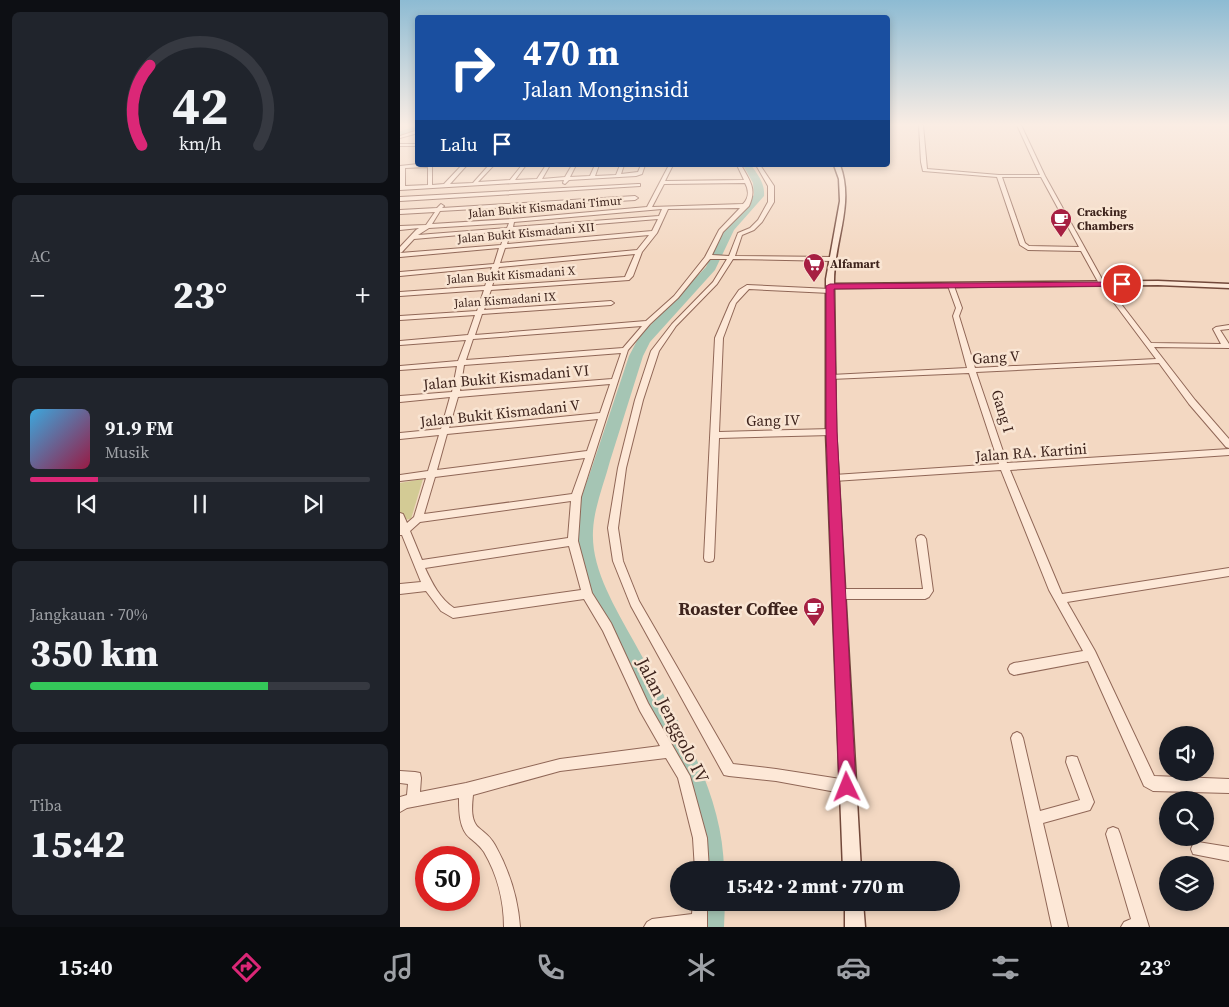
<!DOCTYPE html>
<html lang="id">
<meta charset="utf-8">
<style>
body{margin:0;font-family:"Source Serif 4",serif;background:#20242c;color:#f1f3f6;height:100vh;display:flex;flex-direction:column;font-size:19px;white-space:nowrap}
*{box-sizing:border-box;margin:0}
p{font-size:16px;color:#9ea1a6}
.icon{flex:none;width:28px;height:28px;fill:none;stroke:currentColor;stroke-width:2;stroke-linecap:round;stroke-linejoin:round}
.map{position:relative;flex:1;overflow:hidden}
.sheet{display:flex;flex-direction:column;gap:12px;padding:12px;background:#0d0f14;width:400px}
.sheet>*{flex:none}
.top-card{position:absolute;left:15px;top:15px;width:475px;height:152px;border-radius:5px;box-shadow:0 2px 8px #0003;background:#1a4fa0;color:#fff;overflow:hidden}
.fabs{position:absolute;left:759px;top:726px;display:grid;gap:10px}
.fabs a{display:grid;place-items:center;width:55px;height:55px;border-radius:50%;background:#171b24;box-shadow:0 2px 8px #0003;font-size:25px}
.speed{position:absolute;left:15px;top:846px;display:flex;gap:10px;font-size:25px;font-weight:700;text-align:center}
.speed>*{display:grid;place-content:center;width:65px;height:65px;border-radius:50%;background:#171b24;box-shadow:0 2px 8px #0003;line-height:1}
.speed .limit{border:8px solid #d22;background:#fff;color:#111}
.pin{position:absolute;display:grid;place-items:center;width:42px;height:42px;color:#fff;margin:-21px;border:2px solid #fff;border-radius:50%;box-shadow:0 1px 5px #0007}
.me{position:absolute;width:55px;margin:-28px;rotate:358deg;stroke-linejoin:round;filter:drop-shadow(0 0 4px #0008)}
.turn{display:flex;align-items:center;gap:18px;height:105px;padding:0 25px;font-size:22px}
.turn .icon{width:65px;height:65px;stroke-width:2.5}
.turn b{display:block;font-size:35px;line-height:42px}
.then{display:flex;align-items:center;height:48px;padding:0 25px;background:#0003;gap:10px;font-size:19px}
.big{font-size:38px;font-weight:800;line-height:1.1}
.sheet .widget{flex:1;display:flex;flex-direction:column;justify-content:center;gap:8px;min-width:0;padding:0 18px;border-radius:8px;background:#20242c}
.sheet .dial{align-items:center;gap:0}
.dial svg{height:130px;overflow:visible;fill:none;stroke:#363941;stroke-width:7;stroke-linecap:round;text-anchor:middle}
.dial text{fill:#f1f3f6;stroke:none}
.song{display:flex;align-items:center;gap:15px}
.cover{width:60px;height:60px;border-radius:8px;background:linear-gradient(135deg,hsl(200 70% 55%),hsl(340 70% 35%))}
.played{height:5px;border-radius:2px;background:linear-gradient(90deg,#db2777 20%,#363941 20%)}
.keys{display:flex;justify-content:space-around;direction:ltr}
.heat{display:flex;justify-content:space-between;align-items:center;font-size:28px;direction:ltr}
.charge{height:8px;border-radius:4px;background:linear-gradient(90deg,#34c759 70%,#363941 0)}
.trip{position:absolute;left:270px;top:861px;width:290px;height:50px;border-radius:25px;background:#171b24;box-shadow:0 2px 8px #0003;font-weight:800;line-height:50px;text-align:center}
.menu{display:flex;height:80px;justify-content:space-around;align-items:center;background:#090b0e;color:#9ea1a6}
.menu .icon{width:35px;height:35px}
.menu .active{color:#db2777}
.menu b{font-size:22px;color:#f1f3f6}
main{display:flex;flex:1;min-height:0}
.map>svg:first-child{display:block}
</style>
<main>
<section class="sheet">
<div class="widget dial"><svg viewBox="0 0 100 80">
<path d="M14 69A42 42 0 1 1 86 69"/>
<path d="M14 69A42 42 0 0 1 19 20" stroke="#db2777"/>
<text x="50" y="56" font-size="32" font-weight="700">42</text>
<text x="50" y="72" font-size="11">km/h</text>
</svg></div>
<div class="widget"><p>AC</p>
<div class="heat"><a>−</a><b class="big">23°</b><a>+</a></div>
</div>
<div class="widget">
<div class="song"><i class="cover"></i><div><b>91.9 FM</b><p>Musik</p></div></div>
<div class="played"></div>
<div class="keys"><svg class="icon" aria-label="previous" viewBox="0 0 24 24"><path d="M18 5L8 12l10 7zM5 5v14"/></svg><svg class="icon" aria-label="pause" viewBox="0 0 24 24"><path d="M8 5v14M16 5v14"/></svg><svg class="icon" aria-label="next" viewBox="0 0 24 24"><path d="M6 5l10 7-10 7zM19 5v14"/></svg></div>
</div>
<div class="widget"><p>Jangkauan · 70%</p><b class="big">350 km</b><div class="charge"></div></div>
<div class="widget"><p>Tiba</p><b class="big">15:42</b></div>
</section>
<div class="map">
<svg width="829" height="927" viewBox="0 0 829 927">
<rect width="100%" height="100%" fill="#f3d8c2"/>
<!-- green -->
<path fill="#d3cb95" d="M23 479 11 519 3 520 0 513V483Z"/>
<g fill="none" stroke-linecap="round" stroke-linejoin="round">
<!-- river -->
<path fill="#a5c5b4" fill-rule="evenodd" d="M18 126V131L0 136V131Z
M343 165H351C358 175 365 183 364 196L334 230 315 270 250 342 243 356C232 391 221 426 210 461 204 484 194 507 193 531 191 569 215 607 233 640 271 710 323 787 324 870H298C299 788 248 713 212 643 195 609 175 571 175 533 175 510 186 485 193 464 205 428 217 392 229 356L239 337 306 267 324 229 354 195 353 183Z
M297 902H325L324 927H296Z"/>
<!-- street casing -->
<g stroke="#906757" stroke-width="2">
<path id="street" d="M519 125H523L527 169 599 175H640L617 125H621L645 176 702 279 751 343 821 344 813 329 816 327 829 325V329L820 330 829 344V348L754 347 795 400 829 439V448L826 447 789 404 759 363 576 372 607 463 829 449V455L610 470 662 594 829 568V576L667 602 695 651 754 776 829 779V793L753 791 744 786 688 661 614 675 610 673 608 669 610 665 614 663 683 651 649 590 601 470 434 481 431 480 430 478 431 476 434 475 599 464 569 373 431 379 427 377 431 375 567 368 553 316 556 308 548 286 549 285 554 286 562 308 559 316 575 368 756 359 697 280 681 251 628 250 620 245 597 177 523 171 521 162ZM602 177H641L679 247 629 246 625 243Z
M18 130V133L0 138V136Z
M0 144H18V146H0Z
M18 164 34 165 32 166V185L44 184 62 165H67L50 184 73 183 89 165H94L78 182 110 180 122 165H126L115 180 137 179 146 165H150L142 179 165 177 172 165H176L170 177 190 176 195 165H199L195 176 216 175 220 165H224L221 174 238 172 241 165H245L242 174 236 176 169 180 165 184 163 183 164 180 0 190V166ZM28 167V185L5 186V168Z
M269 165H273L265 181 344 180 337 165H341C350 181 357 189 349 206L323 232 312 255 329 256 338 233 350 228 358 220 368 202V186L356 165H360L374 186V202L362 222 354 230 342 235 335 256 433 257 436 259 433 261 333 259 317 284 276 326 259 351 243 400 226 468 218 528 223 561 239 601 333 764 376 769 447 780 452 782 454 787 452 792 447 794 376 781 329 776 324 775 231 606 213 561 208 528 218 468 235 400 251 351 272 324 313 282 327 259H310L278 298 250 324 228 350 181 497 178 541 192 593 211 623 248 703 290 776 307 838 309 870H295L293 838 278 778 266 758 160 771 73 795C72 805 70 821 79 828 86 834 90 836 95 845 109 870 118 898 120 927H104C104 901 97 874 84 852 80 846 76 843 70 838 59 829 59 811 59 798L7 808 0 812V797L7 795 8 784 0 783V771L15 772 20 773 21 778 20 792 66 783 160 759 260 746 240 711 203 631 184 599 53 618 41 611 26 591 0 594V584L21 582 2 535H0V513L3 514 7 523 14 517 26 478 0 481V475L28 471 39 435 0 439V433L41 429 50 397 0 402V396L52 392 57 366 0 370V366L58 361 66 340 0 345V341L68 335 75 315 0 320V316L77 311 84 290 0 296V292L85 286 92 267 0 276V272L94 264 99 248 0 257V253L101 245 106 231 14 239 2 252 0 253V247L16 230 19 228 0 230V226L26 225 35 212 0 214V210L37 208 41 204 44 206 42 208 235 196 238 198 235 200 40 211 32 224 112 219 247 207ZM345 183C349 190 349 198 343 204L252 207 264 184ZM340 208 319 230 305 257 274 296 246 321 75 335 82 314 211 305 214 303 211 301 84 310 91 290 229 280 233 276 242 252 257 233 268 209ZM262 209 259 216 113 227 114 222ZM258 219 252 231 107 244 111 231ZM109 223 107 228 18 235 29 228ZM249 235 237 250 100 263 105 248ZM235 254 225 277 92 286 99 267ZM242 326 223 348 66 360 73 339ZM221 353 212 379 60 391 64 365ZM210 384 200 413 49 428 58 397ZM198 419 187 451 37 470 47 434ZM185 458 172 494 24 514 35 477ZM171 501 168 538 22 560 10 531 20 522ZM169 546 181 590 54 608C40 599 32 583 25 568Z
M238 184H240V186L0 201V197Z
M347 285 430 289 433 291 430 293 349 289 336 303 323 338 319 432 431 429 435 432 431 435 319 438 314 558 313 561 309 562 305 561 304 558 315 338 330 303 339 290Z
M521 535 524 536 526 539 533 591 529 597 525 599H439L435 597 434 594 435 591 439 589H523L516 539 518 536Z
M617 732 621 734 623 738 640 811 680 800 666 762 667 757 672 756 677 757 694 802 690 810 643 823 668 927H652L611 738 613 734Z
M713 827 718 829 720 834 749 927H721L724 922 731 919 706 834 708 829Z
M798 842 829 847V861L793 854 791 849 793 844Z
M293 902H307V927H244L247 922 252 919 292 914Z"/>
</g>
<!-- secondary casing -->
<g stroke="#72483a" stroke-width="3">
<path id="secondary" d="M434 165H440C455 205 433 243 434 284L758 281 829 284V288L758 285 434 288 436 432 461 870H443L426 432V279L440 201 439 179Z
M445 902H463L465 927H445Z"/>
</g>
<!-- street -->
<use href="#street" fill="#fde8d7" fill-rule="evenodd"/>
<!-- secondary -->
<use href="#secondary" fill="#fde8d7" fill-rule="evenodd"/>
</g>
<!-- sky -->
<linearGradient id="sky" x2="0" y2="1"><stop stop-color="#8dbbd3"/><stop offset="0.49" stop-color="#faede4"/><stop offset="1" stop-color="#faede4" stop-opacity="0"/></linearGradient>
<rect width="829" height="255" fill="url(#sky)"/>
<!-- route -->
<path fill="#db2777" stroke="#8e194d" d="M722 282 726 284 725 286 434 289 437 432 456 787 453 793 447 795 441 793 439 787 426 432V286L430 284Z"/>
<!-- icons -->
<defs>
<g id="cafe-pin" transform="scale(1.125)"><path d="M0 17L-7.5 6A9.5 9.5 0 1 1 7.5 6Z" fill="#a61f42" stroke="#f9e5d3"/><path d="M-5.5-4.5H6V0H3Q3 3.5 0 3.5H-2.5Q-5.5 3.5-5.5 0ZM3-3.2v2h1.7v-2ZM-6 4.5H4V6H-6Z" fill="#fff"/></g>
<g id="supermarket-pin" transform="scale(1.125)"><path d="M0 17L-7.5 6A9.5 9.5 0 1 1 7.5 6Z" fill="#a61f42" stroke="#f9e5d3"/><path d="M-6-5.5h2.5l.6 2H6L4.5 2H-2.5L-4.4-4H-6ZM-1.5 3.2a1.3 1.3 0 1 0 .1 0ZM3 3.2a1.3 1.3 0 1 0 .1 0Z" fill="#fff"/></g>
</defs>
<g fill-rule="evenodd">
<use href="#cafe-pin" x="661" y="219"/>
<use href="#supermarket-pin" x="414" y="264"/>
<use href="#cafe-pin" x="414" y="608"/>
</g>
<g text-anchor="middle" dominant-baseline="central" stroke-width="5" stroke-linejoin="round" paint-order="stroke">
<!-- far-street labels -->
<g font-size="12" fill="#3e241d" stroke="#f9e5d3">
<text transform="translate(145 207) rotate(-5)">Jalan Bukit Kismadani Timur</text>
<text transform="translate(126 233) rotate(-5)">Jalan Bukit Kismadani XII</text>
<text transform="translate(111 275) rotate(-4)">Jalan Bukit Kismadani X</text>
<text transform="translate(105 300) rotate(-4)">Jalan Kismadani IX</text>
</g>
<!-- far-poi labels -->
<g font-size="12" font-weight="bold" fill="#3e241d" stroke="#f9e5d3" text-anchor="start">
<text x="677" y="212">Cracking<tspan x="677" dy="14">Chambers</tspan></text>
<text x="430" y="264">Alfamart</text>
</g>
<!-- street labels -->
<g font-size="15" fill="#3e241d" stroke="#f9e5d3">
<text transform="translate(596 357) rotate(-3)">Gang V</text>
<text transform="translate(106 377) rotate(-5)">Jalan Bukit Kismadani VI</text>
<text transform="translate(603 411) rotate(73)">Gang I</text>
<text transform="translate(100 413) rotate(-6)">Jalan Bukit Kismadani V</text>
<text transform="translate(373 420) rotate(-1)">Gang IV</text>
<text transform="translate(631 452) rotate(-4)">Jalan RA. Kartini</text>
</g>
<!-- near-poi labels -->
<g font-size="18" font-weight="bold" fill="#3e241d" stroke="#f9e5d3" text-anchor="end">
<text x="398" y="608">Roaster Coffee</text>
</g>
<!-- near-street labels -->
<g font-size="18" fill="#3e241d" stroke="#f9e5d3">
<text transform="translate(273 720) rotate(63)">Jalan Jenggolo IV</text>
</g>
</g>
</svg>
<div class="fabs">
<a><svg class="icon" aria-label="sound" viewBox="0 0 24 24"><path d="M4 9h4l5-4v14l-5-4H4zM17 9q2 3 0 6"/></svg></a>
<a><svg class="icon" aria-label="search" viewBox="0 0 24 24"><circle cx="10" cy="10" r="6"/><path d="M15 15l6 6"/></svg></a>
<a><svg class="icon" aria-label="layers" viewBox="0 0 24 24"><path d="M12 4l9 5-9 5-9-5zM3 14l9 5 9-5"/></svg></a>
</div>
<div class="speed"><div class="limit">50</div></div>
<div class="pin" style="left:722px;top:284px;background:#d93025"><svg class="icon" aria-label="arrive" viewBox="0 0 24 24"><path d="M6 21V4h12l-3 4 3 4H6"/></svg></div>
<svg class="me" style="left:447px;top:787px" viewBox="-20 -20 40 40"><path d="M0-17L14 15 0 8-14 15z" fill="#db2777" stroke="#fff" stroke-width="4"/></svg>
<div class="trip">15:42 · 2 mnt · 770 m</div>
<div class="top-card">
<div class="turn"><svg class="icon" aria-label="right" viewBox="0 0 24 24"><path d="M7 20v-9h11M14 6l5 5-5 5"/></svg><div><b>470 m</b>Jalan Monginsidi</div></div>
<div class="then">Lalu<svg class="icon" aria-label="arrive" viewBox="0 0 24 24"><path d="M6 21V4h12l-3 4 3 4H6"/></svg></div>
</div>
</div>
</main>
<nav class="menu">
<b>15:40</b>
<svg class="icon active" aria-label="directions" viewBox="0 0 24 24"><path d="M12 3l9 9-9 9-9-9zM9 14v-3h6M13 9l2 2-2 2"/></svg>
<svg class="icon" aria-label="music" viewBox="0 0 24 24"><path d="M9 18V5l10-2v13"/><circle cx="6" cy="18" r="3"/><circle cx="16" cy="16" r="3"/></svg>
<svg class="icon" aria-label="phone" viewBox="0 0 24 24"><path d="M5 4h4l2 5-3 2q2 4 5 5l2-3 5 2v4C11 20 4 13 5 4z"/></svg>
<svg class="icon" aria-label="climate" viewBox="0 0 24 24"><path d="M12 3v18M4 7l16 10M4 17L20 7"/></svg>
<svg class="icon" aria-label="car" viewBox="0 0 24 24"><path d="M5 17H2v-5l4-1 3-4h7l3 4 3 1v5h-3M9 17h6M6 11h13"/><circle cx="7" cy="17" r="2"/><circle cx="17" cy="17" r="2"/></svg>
<svg class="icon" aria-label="filters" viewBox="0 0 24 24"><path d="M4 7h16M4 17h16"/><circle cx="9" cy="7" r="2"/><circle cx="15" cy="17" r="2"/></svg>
<b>23°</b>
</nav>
